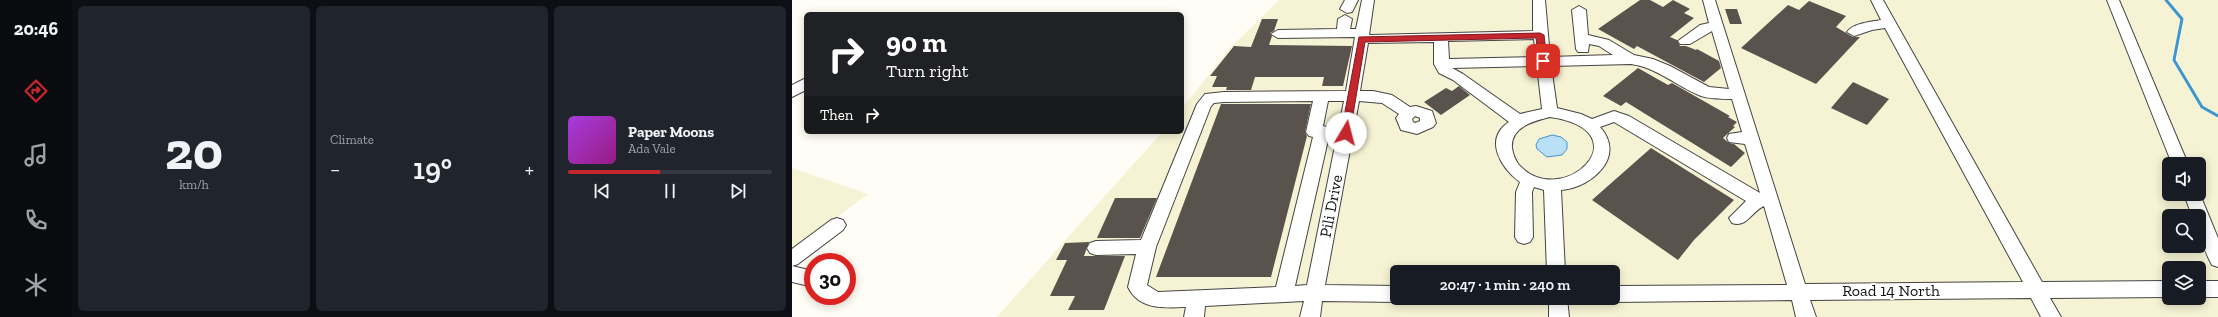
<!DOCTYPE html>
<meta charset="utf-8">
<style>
body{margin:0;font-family:"Zilla Slab",serif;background:#20242c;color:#f1f3f6;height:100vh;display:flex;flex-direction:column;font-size:15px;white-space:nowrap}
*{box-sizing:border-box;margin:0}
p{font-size:13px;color:#9ea1a6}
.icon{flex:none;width:22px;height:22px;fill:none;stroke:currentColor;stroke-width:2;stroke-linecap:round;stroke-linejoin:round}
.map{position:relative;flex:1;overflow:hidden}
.side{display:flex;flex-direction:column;gap:6px;padding:6px;background:#0d0f14;width:720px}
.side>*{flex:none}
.guide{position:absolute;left:12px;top:12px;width:380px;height:122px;border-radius:6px;box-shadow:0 2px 10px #0003;background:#202124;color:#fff;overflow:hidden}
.buttons{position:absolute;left:1370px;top:157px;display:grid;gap:8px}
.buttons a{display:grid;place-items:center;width:44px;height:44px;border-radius:6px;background:#171b24;box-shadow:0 2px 10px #0003;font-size:20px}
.speed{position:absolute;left:12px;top:253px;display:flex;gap:8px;font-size:20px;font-weight:700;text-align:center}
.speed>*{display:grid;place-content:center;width:52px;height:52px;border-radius:50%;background:#171b24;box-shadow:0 2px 10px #0003;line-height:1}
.speed .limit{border:6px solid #d22;background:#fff;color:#111}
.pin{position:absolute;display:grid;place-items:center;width:34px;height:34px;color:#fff;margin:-17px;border-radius:8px;box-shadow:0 2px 6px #0006}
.me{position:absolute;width:44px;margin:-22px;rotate:8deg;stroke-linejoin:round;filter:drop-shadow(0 0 3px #0008)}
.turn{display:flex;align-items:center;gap:14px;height:84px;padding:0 16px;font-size:18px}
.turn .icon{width:52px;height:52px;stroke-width:2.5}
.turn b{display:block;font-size:28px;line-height:34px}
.then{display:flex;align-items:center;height:38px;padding:0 16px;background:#0003;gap:8px;font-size:15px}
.big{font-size:30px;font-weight:600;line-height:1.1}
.side .widget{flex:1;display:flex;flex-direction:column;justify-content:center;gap:6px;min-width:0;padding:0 14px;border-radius:6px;background:#20242c}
.side .dial{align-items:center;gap:0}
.dial b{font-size:52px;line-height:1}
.song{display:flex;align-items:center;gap:12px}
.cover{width:48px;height:48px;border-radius:6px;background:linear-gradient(135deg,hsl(280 70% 55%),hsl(310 70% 35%))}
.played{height:4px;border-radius:2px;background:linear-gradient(90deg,#c4262e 45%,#363941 45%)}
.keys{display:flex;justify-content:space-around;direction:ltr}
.heat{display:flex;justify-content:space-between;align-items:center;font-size:22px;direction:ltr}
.side .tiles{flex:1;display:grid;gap:6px;grid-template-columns:repeat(3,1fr)}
.trip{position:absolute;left:598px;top:265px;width:230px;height:40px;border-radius:6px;background:#171b24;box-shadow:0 2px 10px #0003;font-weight:600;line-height:40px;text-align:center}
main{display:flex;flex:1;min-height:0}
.menu{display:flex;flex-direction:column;width:72px;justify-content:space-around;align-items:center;background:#090b0e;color:#9ea1a6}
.menu .icon{width:28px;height:28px}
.menu .active{color:#c4262e}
.menu b{font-size:18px;color:#f1f3f6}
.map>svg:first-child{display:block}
</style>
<main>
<nav class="menu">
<b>20:46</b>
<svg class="icon active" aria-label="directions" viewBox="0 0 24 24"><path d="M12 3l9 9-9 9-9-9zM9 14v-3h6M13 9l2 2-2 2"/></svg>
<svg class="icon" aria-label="music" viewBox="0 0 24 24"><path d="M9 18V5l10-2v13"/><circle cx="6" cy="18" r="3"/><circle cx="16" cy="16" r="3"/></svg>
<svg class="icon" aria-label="phone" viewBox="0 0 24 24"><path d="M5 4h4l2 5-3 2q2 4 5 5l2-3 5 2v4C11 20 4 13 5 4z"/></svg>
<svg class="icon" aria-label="climate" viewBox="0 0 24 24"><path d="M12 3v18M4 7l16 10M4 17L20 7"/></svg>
</nav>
<section class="side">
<div class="tiles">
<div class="widget dial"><b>20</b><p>km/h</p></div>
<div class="widget"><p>Climate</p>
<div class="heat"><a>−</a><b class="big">19°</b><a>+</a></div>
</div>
<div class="widget">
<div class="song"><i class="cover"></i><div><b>Paper Moons</b><p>Ada Vale</p></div></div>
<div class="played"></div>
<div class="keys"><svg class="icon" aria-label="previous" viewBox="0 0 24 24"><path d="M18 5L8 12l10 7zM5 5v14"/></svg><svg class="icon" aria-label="pause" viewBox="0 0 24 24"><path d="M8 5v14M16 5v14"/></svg><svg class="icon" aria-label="next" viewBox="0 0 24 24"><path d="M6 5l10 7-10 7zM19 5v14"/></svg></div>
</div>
</div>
</section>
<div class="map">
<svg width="1426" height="317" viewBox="0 0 1426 317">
<rect width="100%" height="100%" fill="#fffdf5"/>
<!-- farmland -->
<path fill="#f6f3d4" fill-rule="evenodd" d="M487 0H1372L1389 19 1380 60 1408 107 1426 118V317H205L370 132H390V108L439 47ZM1377 164H1407V194H1377ZM1377 216H1407V246H1377ZM1377 268H1407V298H1377ZM605 272H821V298H605Z
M1376 0H1426V115L1412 107 1385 61 1392 19Z
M0 168 76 194 0 250Z"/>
<!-- water -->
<path fill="#b9e0f7" stroke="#3f96cf" d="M760 135 769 137 775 142V149L770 155 755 157 745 149 744 145 747 139Z"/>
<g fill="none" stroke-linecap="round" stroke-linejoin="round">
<!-- stream -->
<path stroke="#3f96cf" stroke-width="3" d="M1374 0 1390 19 1382 60 1410 107 1426 116"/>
</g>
<!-- building -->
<path fill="#5a524d" d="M848 0H858L871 7 881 0 898 9 892 13 902 18 878 37 885 40 888 46H894L904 50 905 49 927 61 929 68 912 82 845 46 842 49 806 29Z
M1017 1 1054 16 1044 27 1061 37H1068L1024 84 949 48 996 5 1007 10Z
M933 9H945L950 24H938Z
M470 19H486L482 31 478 33 480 36 477 45 560 46 551 86H530L532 77H463L459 90H434L435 87H420L425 76H418L442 46 459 47Z
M846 68 876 85 880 83 938 116 936 117 945 122 941 126 943 127 931 138 937 143 942 144 953 153 939 167 834 102 829 106 811 96Z
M1061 82 1097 99 1075 125 1039 108Z
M667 86 678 95 649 115 632 102 654 88 660 91Z
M429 104H519L513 132 515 136 479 277H364Z
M859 148 942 200 902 240 886 260 800 200Z
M323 198H365L348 238H305Z
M297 242 292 256H333L312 310H276L283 296H258L275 260H264L273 243Z"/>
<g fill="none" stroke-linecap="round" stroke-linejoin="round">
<!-- minor casing -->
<g stroke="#444" stroke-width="2">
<path id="minor" d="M553 0H566L560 12 555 13 548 9Z
M570 0H582L577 35 741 31V0H753L758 57 821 55 807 46 797 44 796 52H786L784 49 780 10 787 6 794 10 796 35 817 40 842 55 861 59 878 66 917 87 937 89 920 31 898 44H888L886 41 908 25 917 23 911 0H923L1013 284 1231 282 1093 28 1080 30 1062 36 1055 32C1061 23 1079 22 1089 20L1079 0H1091L1250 282 1377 281V297L1258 298 1269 317H1249L1239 298 1018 300 1024 317H1004L1000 300 821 302 814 298H821V286L995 285 972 206C960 211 955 228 940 223L937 218 954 201 822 122 808 127C835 157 799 188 769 190L773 272H755L752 190 742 187 740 192 741 237 738 242 732 244 726 242 723 237 724 192 728 182C709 168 691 139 717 122L661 80 647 73 642 64V42L576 43 568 91H581L600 95 618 107 624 106 640 111 644 123 641 127 625 134 609 130 604 118 607 114 590 103 567 101 533 285 605 286V298H612V300L605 302 530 301 528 317H508L512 301 413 306 412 317H392L394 307C372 308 347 310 336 287L344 254 304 255 298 253 295 248 298 243 304 241 349 240 405 104 413 94 432 92 554 91 563 37 486 38 479 34 486 30 545 29 546 19 553 15 560 19 558 29H564ZM742 39 744 57 657 59 656 41ZM839 64C866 68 884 86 909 96 918 99 930 99 940 99L950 132 937 134 935 138 937 142 953 144 968 193 837 116 822 111 800 119 789 114 765 108 759 66ZM745 66 750 109 728 114 671 74 660 68ZM521 101 514 132 517 136 521 137 484 287 366 292 355 285 364 247 419 106 422 103 432 102ZM536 101H552L515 285 503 286 538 131 535 127 531 126ZM623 116 628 118V121L623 123 621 122 620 119ZM758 117C853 131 771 212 727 165 723 160 721 154 720 148 718 127 742 121 758 117Z
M1315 0H1327L1396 164H1380Z
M14 78V90L0 97V85Z
M1407 192 1426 238V267L1420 265C1411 249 1407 234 1407 216H1400L1392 194H1407Z
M45 218 51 220 54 225 51 230 6 264 0 266V249L39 220Z
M0 266 21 271V287L0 282Z
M1407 281H1426V297H1407Z
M757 298H775L777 317H757Z"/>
</g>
<!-- minor -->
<use href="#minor" fill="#fff" fill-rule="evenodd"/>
</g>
<!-- route -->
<path fill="#c4262e" stroke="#7f191e" d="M748 33 752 35 755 61 751 64 747 61 744 38 573 42 558 133 554 136 549 133 567 37Z"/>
<g text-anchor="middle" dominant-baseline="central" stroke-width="4" stroke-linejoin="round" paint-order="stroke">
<!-- street labels -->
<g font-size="16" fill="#111" stroke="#fff">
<text transform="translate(539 206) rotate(-79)">Pili Drive</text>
<text x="1099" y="290">Road 14 North</text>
</g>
</g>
</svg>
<div class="buttons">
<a><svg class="icon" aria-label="sound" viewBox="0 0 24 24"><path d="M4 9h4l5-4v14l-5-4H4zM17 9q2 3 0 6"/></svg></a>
<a><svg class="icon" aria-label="search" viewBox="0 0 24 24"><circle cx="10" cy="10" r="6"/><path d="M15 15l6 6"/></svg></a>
<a><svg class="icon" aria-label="layers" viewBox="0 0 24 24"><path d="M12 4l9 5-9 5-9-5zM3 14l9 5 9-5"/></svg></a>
</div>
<div class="speed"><div class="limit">30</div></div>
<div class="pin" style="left:751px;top:61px;background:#d93025"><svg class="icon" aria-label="arrive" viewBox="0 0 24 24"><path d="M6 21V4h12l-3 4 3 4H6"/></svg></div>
<svg class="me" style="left:554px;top:133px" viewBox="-20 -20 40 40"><circle r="19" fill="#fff"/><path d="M0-13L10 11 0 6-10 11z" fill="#c4262e"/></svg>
<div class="trip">20:47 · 1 min · 240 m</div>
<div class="guide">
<div class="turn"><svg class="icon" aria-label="right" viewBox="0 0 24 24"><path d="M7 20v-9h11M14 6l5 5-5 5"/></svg><div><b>90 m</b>Turn right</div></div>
<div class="then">Then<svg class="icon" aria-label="right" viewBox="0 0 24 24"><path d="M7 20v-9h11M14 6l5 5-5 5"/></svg></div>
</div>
</div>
</main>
